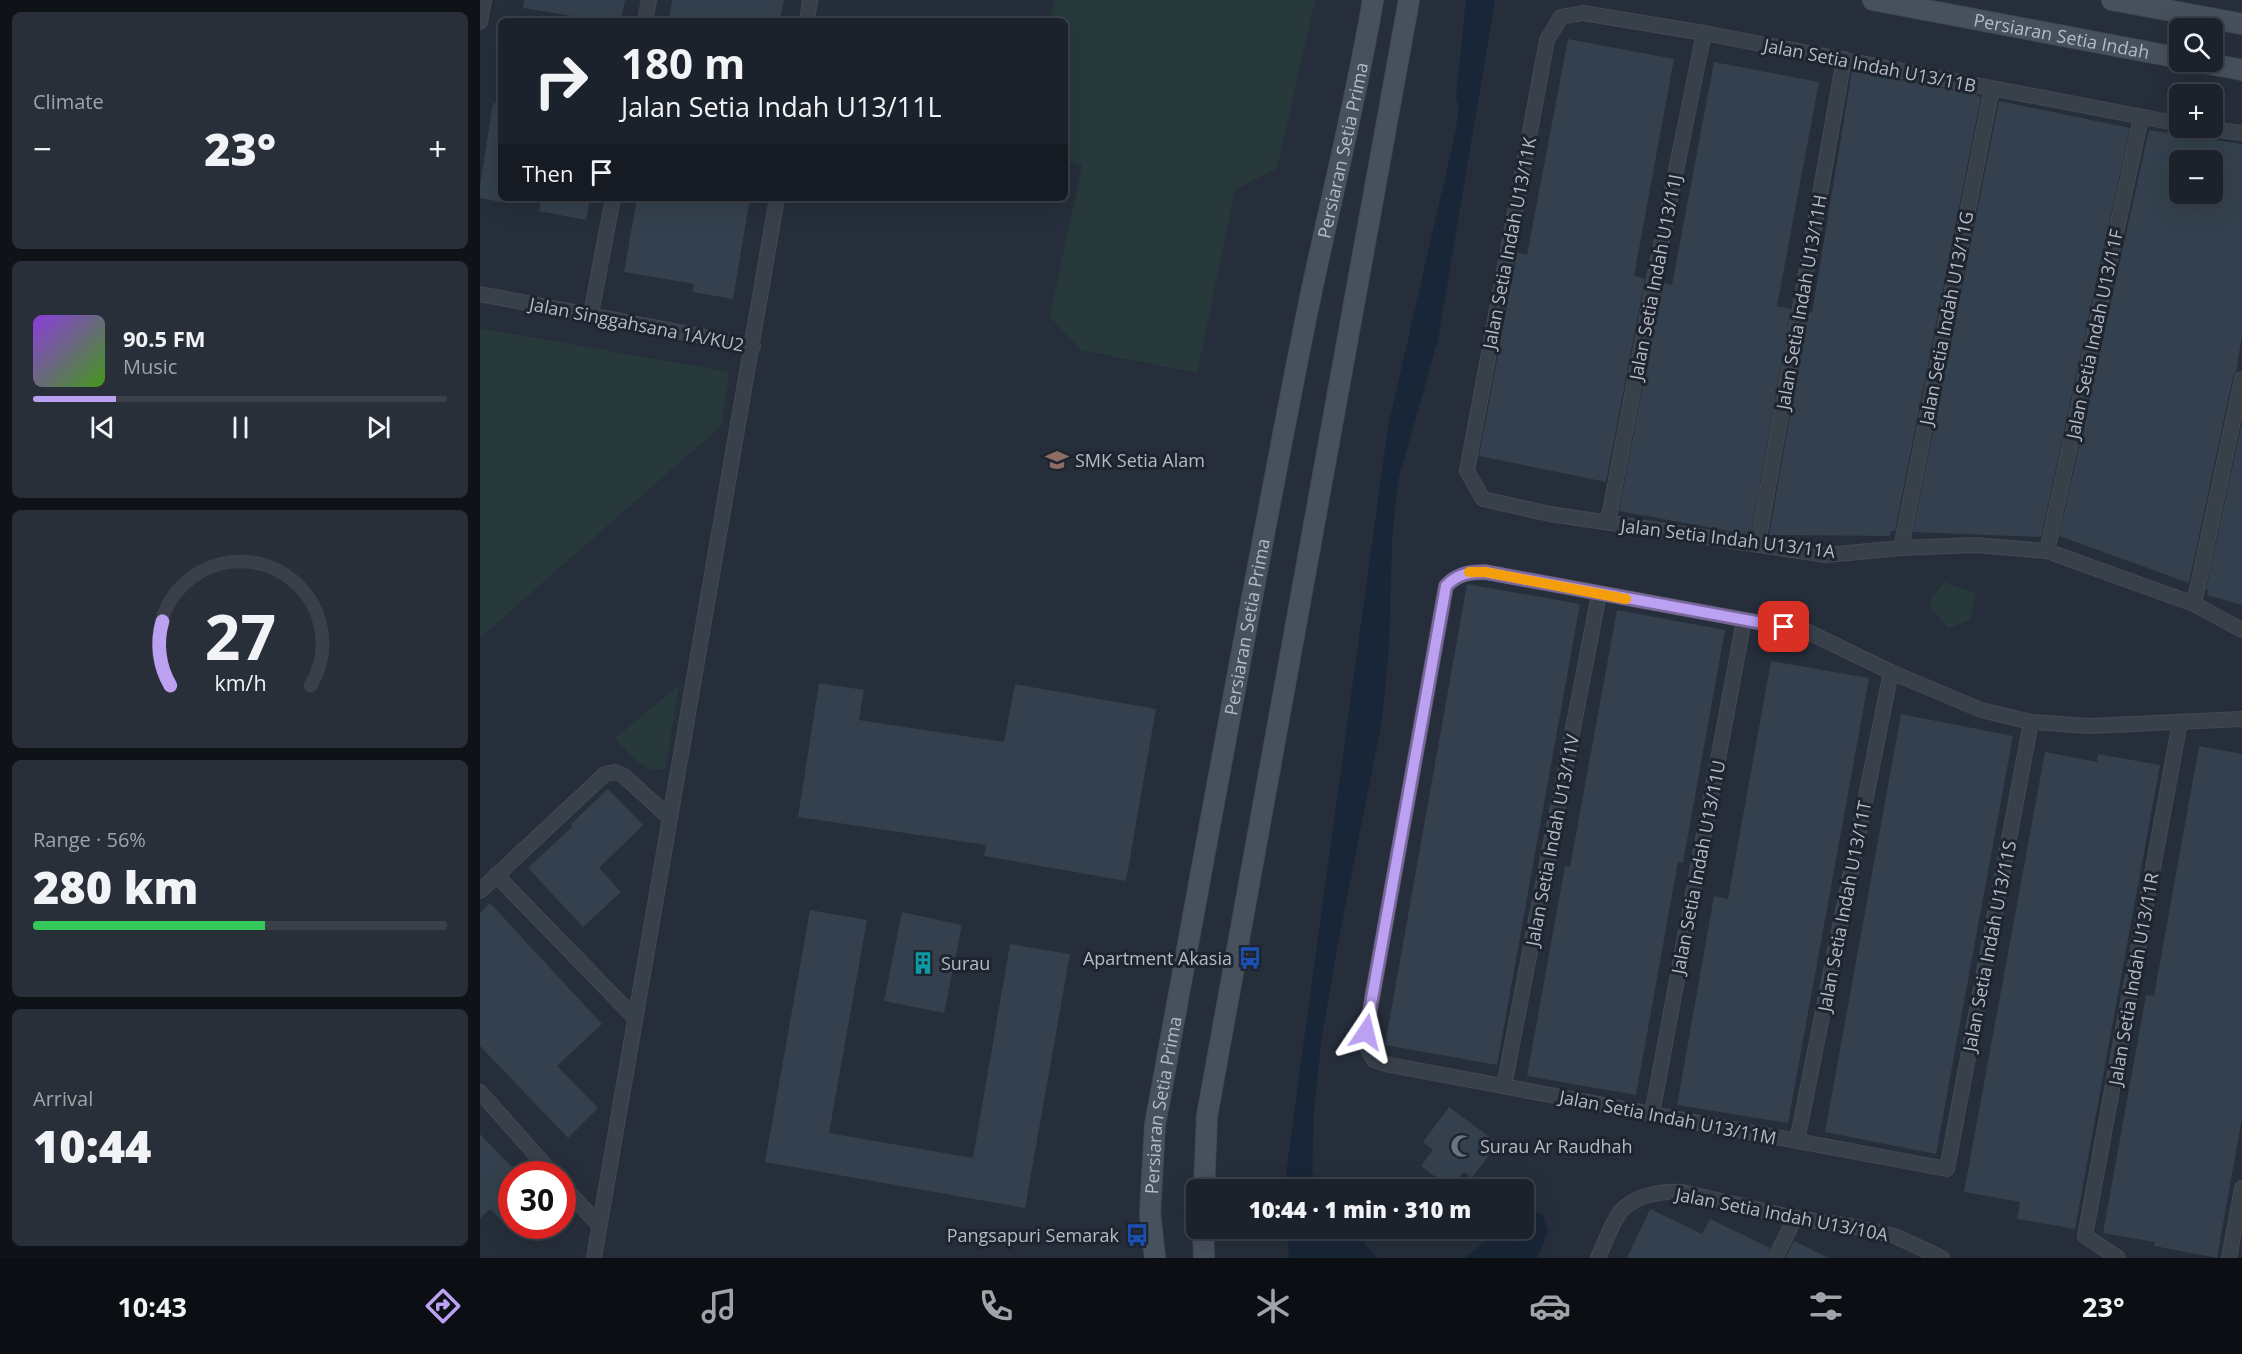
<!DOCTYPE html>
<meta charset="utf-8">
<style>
body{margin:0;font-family:"Open Sans",sans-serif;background:#292f38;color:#f1f3f6;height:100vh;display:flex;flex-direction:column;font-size:22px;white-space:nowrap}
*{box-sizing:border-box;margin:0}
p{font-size:20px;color:#a0a4a9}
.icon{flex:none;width:33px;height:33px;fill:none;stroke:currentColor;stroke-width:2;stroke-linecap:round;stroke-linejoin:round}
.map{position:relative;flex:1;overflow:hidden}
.side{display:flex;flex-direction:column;gap:12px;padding:12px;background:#0f1318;width:480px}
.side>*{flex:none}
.hud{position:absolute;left:18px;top:18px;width:570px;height:183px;border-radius:9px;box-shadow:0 6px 24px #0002,0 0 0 2px #3a3f48;background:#1c222c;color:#f1f3f6;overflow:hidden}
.tools{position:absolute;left:1689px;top:18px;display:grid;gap:12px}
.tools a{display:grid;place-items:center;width:54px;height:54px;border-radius:9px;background:#1c222c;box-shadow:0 6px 24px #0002,0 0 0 2px #3a3f48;font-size:30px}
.speed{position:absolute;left:18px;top:1161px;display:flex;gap:12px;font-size:30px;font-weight:700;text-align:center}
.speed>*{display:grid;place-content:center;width:78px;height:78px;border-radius:50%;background:#1c222c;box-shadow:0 6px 24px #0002,0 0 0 2px #3a3f48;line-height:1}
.speed .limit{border:9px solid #d22;background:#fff;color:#111}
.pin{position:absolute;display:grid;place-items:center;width:51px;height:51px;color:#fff;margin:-26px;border-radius:12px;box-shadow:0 3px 9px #0006}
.me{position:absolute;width:66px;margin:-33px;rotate:10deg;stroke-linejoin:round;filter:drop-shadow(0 0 4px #0008)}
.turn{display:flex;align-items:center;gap:21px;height:126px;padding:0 24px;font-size:27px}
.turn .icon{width:78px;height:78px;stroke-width:2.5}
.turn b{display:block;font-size:42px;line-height:51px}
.then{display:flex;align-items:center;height:57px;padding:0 24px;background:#0003;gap:12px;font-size:22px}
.big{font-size:45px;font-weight:800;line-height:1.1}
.side .card{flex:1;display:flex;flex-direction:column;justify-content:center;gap:9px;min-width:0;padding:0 21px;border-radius:9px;background:#292f38}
.side .dial{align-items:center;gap:0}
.dial svg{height:156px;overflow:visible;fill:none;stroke:#3a3f48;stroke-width:7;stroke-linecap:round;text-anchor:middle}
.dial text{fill:#f1f3f6;stroke:none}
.song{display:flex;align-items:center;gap:18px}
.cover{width:72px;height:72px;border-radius:9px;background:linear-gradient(135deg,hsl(270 70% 55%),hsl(100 70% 35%))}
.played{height:6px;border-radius:3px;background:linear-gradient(90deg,#bca0f2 20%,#3a3f48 20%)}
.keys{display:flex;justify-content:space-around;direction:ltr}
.heat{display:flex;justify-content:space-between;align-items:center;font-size:33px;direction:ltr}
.charge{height:9px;border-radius:4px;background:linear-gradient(90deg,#34c759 56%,#3a3f48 0)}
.trip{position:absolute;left:706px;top:1179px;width:348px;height:60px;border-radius:9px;background:#1c222c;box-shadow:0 6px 24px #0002,0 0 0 2px #3a3f48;font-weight:800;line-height:60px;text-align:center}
.dock{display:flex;height:96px;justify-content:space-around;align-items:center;background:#0b0e12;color:#a0a4a9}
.dock .icon{width:42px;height:42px}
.dock .on{color:#bca0f2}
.dock b{font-size:27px;color:#f1f3f6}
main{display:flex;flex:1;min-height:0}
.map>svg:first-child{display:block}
</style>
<main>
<section class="side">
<div class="card"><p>Climate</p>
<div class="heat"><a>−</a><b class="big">23°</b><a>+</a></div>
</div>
<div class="card">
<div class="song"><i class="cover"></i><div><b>90.5 FM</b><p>Music</p></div></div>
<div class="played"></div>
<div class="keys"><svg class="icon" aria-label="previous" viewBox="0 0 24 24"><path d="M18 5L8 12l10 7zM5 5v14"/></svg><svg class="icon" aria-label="pause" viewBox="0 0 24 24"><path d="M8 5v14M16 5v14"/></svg><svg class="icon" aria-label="next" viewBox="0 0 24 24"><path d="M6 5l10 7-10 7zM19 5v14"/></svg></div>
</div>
<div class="card dial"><svg viewBox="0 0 100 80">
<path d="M14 69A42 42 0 1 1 86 69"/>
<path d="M14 69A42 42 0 0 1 10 36" stroke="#bca0f2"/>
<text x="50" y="56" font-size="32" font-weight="700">27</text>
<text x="50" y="72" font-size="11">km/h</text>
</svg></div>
<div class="card"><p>Range · 56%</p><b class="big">280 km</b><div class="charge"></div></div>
<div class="card"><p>Arrival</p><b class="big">10:44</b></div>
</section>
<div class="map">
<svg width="1762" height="1258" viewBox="0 0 1762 1258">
<rect width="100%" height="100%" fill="#252e3a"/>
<!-- green -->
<path fill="#27393b" d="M574 0H835L797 168 755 190 717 373 601 350 570 317 602 165 585 161V21H571Z
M0 328 249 372 241 426 0 638Z
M1465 582 1496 594 1490 620 1468 628 1450 608 1452 596Z
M199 685 186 768C165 777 149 752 135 738Z"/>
<!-- water -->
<path fill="#192637" d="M986 0H1015L958 339 918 480 912 542 909 645 902 720 859 937 841 1042 834 1112 832 1173 844 1189H806V1175L816 1099 908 427 976 130 979 109 976 97Z
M1051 1209 1063 1216 1068 1232 1057 1258H985L1020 1229 1044 1228V1212Z
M807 1229H873L897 1258H809Z"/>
<!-- building -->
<path fill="#34404d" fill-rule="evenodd" d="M44 0H145L141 21H91L92 16 43 8Z
M192 0H304L300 21H189Z
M1088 39 1194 59 1154 276 1165 279 1126 482 999 456 1037 252 1047 255Z
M1234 62 1339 82 1297 306 1311 309 1271 535 1139 511 1182 283 1192 285Z
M1372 71 1497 94V96L1501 97 1415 531H1411L1410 536 1289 535 1328 312 1332 313Z
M1519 101 1650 128 1561 537 1433 532Z
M13 103 21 104V202L0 198V186Z
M1669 130 1762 144V335L1756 373 1753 377 1709 583 1579 536ZM1700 160H1732V194H1700Z
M62 198H110L106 220 59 211Z
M157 198H270L253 299 212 292 214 284 144 272Z
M1762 422V605L1727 595 1728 590 1726 589Z
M987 584 1100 604 1017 1065 905 1045Z
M1137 610 1245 630 1203 863 1198 862 1156 1095 1047 1076 1085 866 1090 867Z
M1291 661 1389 678 1308 1123 1197 1105 1234 896 1248 899Z
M339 683 384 690 379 720 524 742 535 684 676 709 646 881 504 856 506 845 318 817Z
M1421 714 1533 736 1456 1154 1345 1132Z
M1719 746 1762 754V1118L1737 1258 1674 1246 1675 1242 1623 1233 1666 995 1674 996Z
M1565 752 1617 762 1618 754 1680 765 1595 1229 1537 1219 1540 1202 1484 1192Z
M128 789 163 825 119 868 141 892 103 927 48 868 93 826 91 824Z
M10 903 122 1024 77 1066 118 1108 88 1138 0 1046V913Z
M330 910 387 920 349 1133 493 1158 530 944 590 954 545 1208 285 1162Z
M422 912 482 925 464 1013 404 1001Z
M969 1107 1018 1143 992 1178 984 1172 971 1189 941 1166 953 1150 943 1142Z
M0 1134 32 1167V1231L10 1209 0 1218Z
M1170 1209 1222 1234 1230 1219 1290 1248 1286 1258H1147Z
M1314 1241 1349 1258H1305Z"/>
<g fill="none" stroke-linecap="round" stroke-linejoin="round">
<!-- street casing -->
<g stroke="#424953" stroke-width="16">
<path id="street" d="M165 21 169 0
M327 21 330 0
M0 22 4 0
M1700 124 1224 33 1103 13 1081 17 1067 40 987 471 1003 499 1070 514 1346 555 1421 548 1495 545 1567 551 1714 604 1762 630
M1724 128 1762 133
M0 294 273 346
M111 314 133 198
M1128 522 1175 274 1224 33
M1278 544 1364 59
M1421 548 1512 88
M1567 551 1661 118
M1714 604 1762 379
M1551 722 1467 1169 910 1065 894 1060 887 1047 886 1032 966 586C978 574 989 572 1005 572L1326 631 1411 672 1501 710 1551 722 1609 726 1762 719
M16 875 155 1018
M0 891 125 774 135 772 144 776 190 818
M1024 1086 1119 594
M0 1092 73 1174
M1172 1114 1264 620
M1317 1141 1411 672
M82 1185 119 1225
M114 1258 297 198
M1118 1258C1125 1243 1131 1224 1141 1211 1155 1195 1182 1191 1202 1192L1315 1218 1371 1226 1415 1236 1462 1258
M1295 1258 1315 1218
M1638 1258 1605 1236 1700 722
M1749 1258 1762 1188"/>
</g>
<!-- secondary casing -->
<g stroke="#424953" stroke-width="22">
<g id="secondary">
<path id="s1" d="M1393 0 1700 58"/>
<path d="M1632 0 1762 24"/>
<path d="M1719 62 1762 70"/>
<path d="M724 1190 727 1116 929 0"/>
<path d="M723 1228 724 1258"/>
<path id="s2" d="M675 1258 670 1213 675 1125C723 863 770 600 822 338 844 225 874 113 893 0"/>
</g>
</g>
<!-- street -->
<use href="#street" stroke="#38404a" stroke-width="14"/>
<!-- secondary -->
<use href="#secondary" stroke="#47505d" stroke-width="20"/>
</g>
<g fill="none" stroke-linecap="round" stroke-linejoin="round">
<!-- route casing -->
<g stroke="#7a689d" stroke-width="15">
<path id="route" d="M886 1032 966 586C977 574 989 572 1005 572L1304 627"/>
</g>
<!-- route -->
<use href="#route" stroke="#bca0f2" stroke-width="10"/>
<!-- slow -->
<path stroke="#f59e0b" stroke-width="10" d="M989 572H1005L1146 599"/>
</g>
<!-- icons -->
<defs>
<g id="school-bare" transform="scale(1.8)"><path d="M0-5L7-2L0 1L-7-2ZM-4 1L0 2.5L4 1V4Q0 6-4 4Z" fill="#8d6e63" stroke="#1e252f" stroke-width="2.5" paint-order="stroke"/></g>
<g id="bus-bare" transform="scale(1.8)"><path d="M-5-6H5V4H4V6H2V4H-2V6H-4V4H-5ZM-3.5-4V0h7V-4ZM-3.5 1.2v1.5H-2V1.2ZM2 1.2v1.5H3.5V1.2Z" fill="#1a4fb4" stroke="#1e252f" stroke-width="2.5" paint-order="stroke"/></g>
<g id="building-bare" transform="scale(1.8)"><path d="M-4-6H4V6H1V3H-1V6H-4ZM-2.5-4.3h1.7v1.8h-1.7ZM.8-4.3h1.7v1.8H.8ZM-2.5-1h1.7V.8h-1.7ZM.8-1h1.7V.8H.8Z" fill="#0f9aa8" stroke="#1e252f" stroke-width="2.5" paint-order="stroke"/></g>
<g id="mosque-bare" transform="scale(1.8)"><path d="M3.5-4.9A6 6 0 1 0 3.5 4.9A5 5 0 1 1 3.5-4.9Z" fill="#6b7280" stroke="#1e252f" stroke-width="2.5" paint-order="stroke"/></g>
</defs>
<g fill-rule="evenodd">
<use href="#school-bare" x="577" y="460"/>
<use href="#bus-bare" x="770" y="958"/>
<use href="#building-bare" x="443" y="963"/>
<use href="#mosque-bare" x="982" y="1146"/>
<use href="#bus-bare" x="657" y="1235"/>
</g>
<g text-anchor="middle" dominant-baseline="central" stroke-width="6" stroke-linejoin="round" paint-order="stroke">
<!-- street labels -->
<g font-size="18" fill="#b4bbc6" stroke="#1e252f">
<text stroke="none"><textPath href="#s1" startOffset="192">Persiaran Setia Indah</textPath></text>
<text transform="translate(1390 65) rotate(11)">Jalan Setia Indah U13/11B</text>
<text stroke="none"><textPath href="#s2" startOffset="1126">Persiaran Setia Prima</textPath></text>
<text transform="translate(1029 243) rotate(-79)">Jalan Setia Indah U13/11K</text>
<text transform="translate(1175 277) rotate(-79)">Jalan Setia Indah U13/11J</text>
<text transform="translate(1321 302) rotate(-80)">Jalan Setia Indah U13/11H</text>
<text transform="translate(1466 318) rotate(-79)">Jalan Setia Indah U13/11G</text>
<text transform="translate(157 324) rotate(11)">Jalan Singgahsana 1A/KU2</text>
<text transform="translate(1614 334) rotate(-78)">Jalan Setia Indah U13/11F</text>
<text transform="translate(1248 538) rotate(7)">Jalan Setia Indah U13/11A</text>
<text stroke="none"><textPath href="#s2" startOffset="640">Persiaran Setia Prima</textPath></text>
<text transform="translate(1072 840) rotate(-79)">Jalan Setia Indah U13/11V</text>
<text transform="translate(1218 867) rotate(-79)">Jalan Setia Indah U13/11U</text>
<text transform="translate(1364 906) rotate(-79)">Jalan Setia Indah U13/11T</text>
<text transform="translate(1509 946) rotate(-79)">Jalan Setia Indah U13/11S</text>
<text transform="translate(1653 979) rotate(-80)">Jalan Setia Indah U13/11R</text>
<text stroke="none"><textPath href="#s2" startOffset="154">Persiaran Setia Prima</textPath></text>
<text transform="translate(1188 1117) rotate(11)">Jalan Setia Indah U13/11M</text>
<text transform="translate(1302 1214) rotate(11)">Jalan Setia Indah U13/10A</text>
</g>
<!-- poi labels -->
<g font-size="18" fill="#b4bbc6" stroke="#1e252f" text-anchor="start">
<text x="595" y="460">SMK Setia Alam</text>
<text x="752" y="958" text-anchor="end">Apartment Akasia</text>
<text x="461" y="963">Surau</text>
<text x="1000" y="1146">Surau Ar Raudhah</text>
<text x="639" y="1235" text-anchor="end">Pangsapuri Semarak</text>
</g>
</g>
</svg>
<div class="tools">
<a><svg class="icon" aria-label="search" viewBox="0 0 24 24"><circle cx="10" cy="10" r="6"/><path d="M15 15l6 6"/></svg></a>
<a>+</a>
<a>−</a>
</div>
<div class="speed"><div class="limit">30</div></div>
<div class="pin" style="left:1304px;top:627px;background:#d93025"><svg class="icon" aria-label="arrive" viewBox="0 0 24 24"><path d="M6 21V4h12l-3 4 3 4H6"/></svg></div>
<svg class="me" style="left:886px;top:1032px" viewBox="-20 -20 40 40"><path d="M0-17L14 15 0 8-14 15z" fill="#bca0f2" stroke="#fff" stroke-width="4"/></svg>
<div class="trip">10:44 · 1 min · 310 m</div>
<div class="hud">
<div class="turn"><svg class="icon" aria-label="right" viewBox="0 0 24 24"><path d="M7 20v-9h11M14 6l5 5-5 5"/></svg><div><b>180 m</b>Jalan Setia Indah U13/11L</div></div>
<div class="then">Then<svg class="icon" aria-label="arrive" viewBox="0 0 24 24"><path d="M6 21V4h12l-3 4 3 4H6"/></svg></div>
</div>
</div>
</main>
<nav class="dock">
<b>10:43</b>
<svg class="icon on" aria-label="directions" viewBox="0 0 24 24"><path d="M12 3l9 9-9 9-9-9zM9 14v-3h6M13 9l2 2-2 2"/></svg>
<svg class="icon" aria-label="music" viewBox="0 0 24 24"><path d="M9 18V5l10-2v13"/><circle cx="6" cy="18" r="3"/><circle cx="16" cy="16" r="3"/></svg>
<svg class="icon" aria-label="phone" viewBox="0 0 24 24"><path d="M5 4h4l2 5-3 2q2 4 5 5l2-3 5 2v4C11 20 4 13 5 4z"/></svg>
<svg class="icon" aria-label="climate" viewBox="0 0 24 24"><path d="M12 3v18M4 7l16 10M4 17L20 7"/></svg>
<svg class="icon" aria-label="car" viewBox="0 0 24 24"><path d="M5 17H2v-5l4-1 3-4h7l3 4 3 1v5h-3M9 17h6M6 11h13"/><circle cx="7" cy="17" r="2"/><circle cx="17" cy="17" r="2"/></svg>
<svg class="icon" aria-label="filters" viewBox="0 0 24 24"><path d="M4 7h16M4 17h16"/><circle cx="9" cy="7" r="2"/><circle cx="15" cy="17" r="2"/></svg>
<b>23°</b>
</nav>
